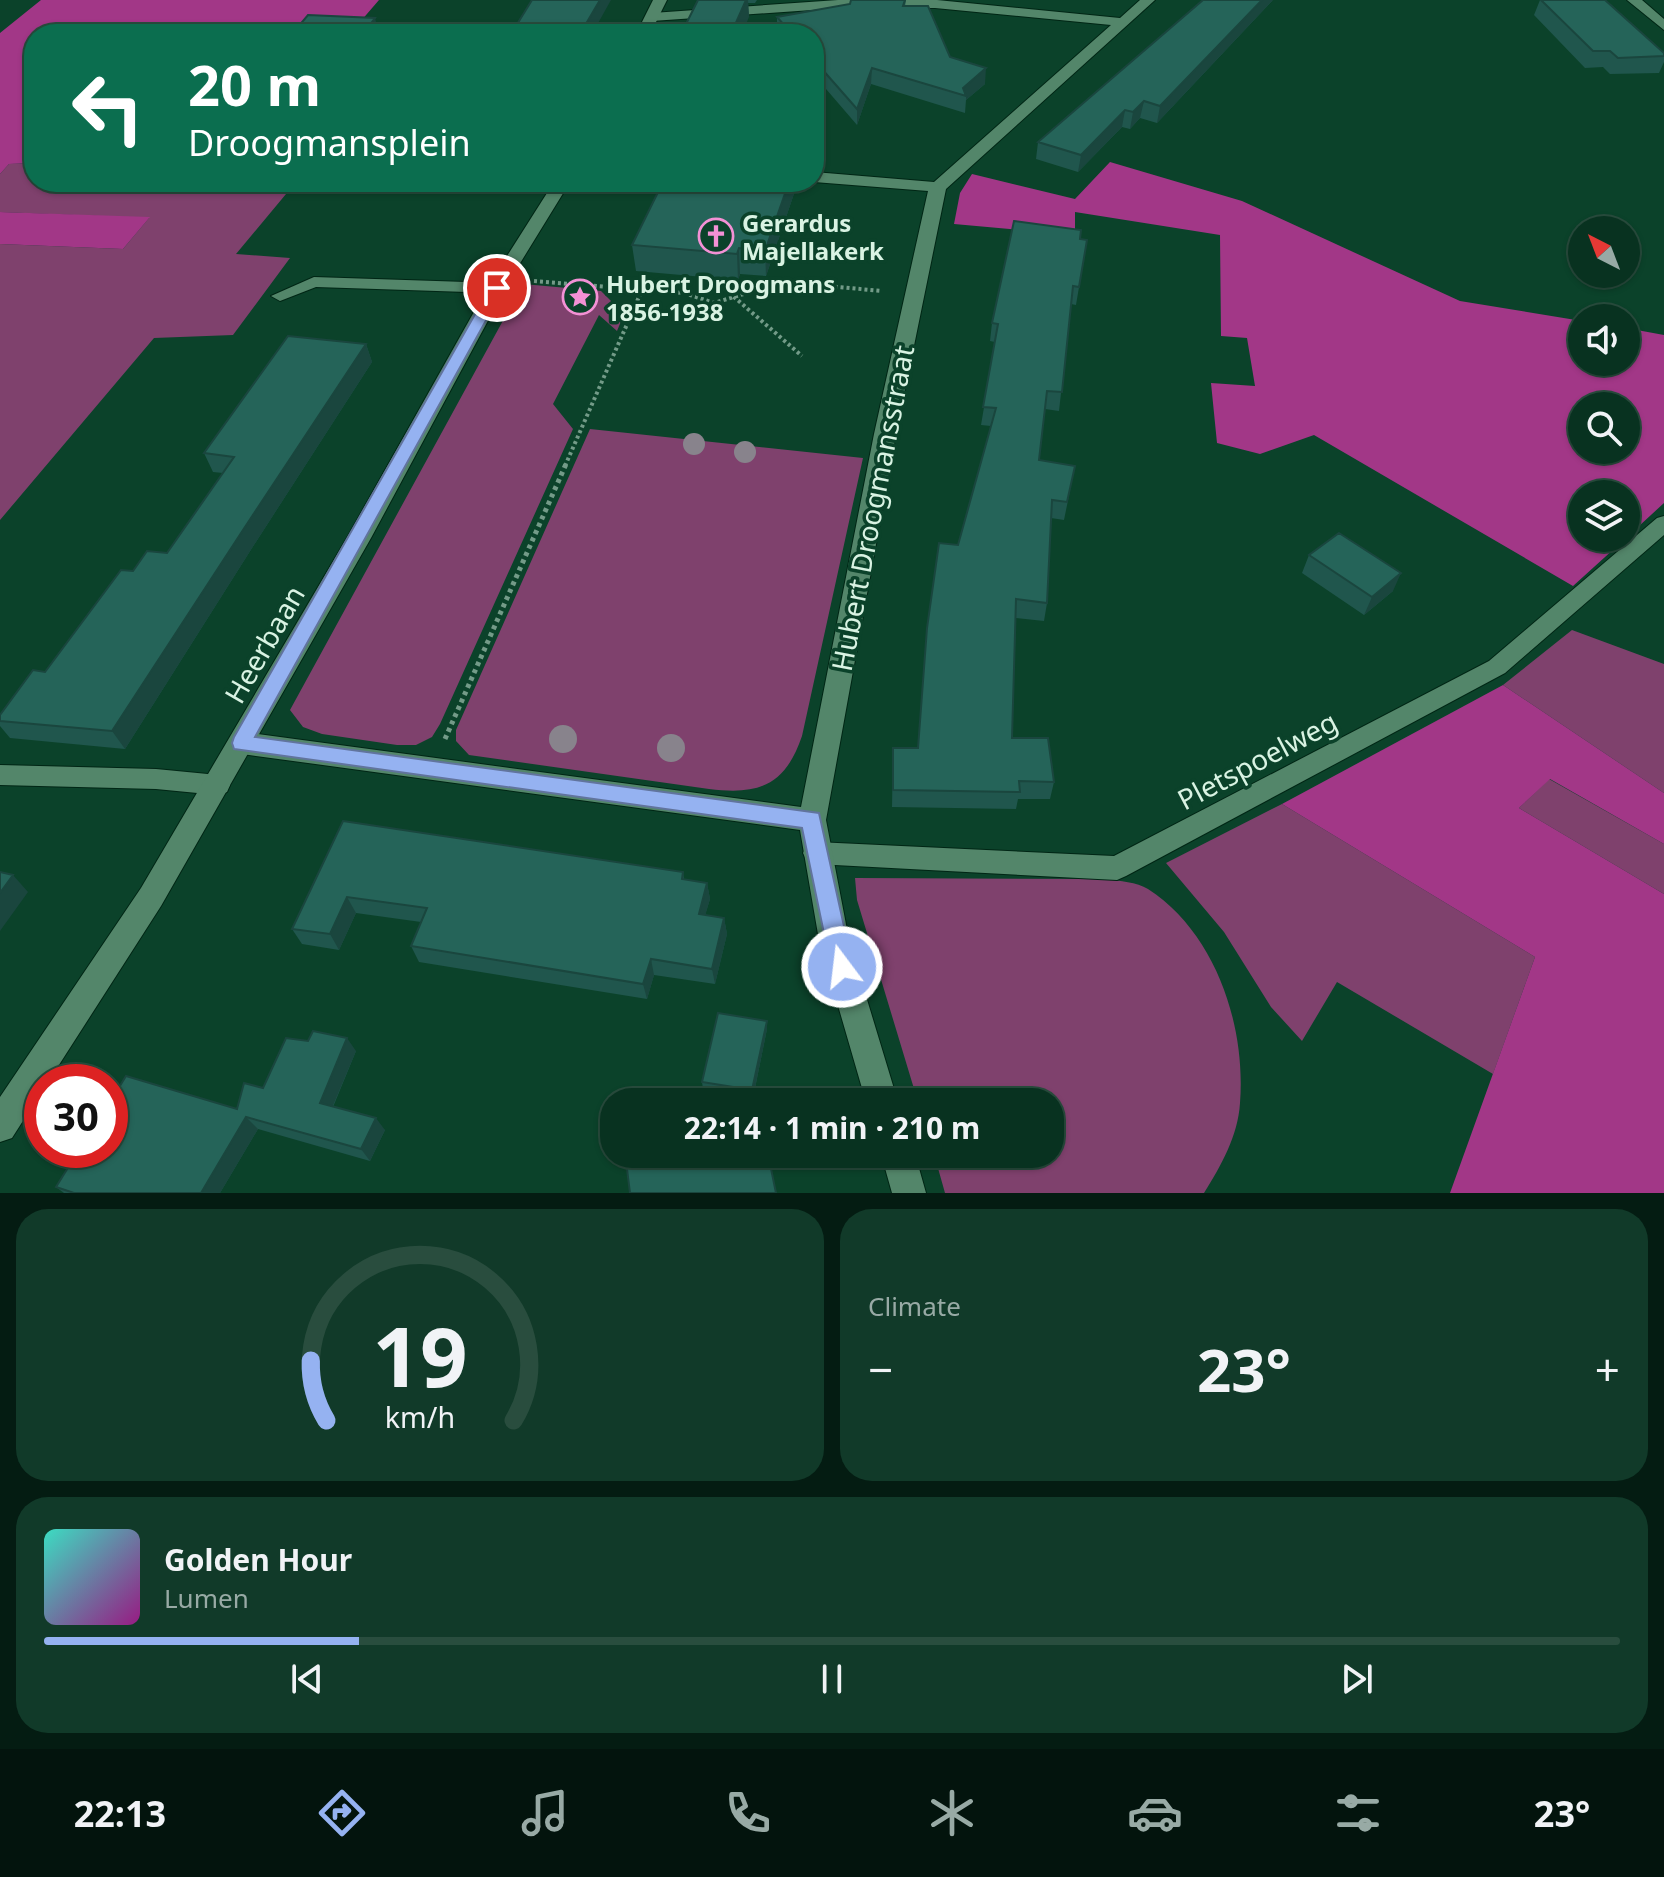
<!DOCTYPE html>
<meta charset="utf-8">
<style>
body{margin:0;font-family:"Noto Sans",sans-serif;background:#113a29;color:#f1f3f6;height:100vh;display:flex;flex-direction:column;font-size:30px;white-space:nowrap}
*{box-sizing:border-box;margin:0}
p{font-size:26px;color:#98aaa5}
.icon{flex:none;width:44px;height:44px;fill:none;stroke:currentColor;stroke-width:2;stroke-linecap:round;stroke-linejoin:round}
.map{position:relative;height:1193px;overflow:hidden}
.drawer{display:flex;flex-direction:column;gap:16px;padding:16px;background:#041c12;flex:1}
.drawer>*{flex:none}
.top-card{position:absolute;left:24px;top:24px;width:800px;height:168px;border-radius:32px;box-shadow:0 2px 6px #0004,0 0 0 2px #294d3e;background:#0b6e4f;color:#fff;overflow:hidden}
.needle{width:52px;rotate:318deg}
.tools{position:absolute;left:1568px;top:216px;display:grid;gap:16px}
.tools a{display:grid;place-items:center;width:72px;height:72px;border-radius:50%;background:#083220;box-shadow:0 2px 6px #0004,0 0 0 2px #294d3e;font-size:40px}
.speed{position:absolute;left:24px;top:1064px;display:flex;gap:16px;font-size:40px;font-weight:700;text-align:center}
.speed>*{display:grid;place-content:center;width:104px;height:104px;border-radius:50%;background:#083220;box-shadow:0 2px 6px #0004,0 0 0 2px #294d3e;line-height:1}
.speed .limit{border:12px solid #d22;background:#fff;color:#111}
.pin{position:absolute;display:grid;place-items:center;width:68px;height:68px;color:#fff;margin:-34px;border:4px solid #fff;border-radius:50%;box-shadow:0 2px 8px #0007}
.me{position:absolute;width:88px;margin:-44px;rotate:345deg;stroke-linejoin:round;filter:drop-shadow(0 0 6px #0008)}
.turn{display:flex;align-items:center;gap:28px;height:168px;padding:0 32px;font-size:36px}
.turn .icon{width:104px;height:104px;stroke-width:2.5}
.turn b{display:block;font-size:56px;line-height:68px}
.big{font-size:60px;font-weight:700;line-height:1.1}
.drawer .tile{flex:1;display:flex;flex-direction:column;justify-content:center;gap:12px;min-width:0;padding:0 28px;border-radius:32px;background:#113a29}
.drawer .dial{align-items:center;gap:0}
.dial svg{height:208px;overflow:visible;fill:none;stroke:#294d3e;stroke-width:7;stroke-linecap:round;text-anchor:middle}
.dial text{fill:#f1f3f6;stroke:none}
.song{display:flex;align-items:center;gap:24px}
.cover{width:96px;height:96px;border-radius:12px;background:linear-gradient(135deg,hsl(170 70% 55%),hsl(310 70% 35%))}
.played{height:8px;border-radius:4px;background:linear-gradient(90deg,#95b2f1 20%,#294d3e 20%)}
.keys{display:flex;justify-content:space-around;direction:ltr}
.heat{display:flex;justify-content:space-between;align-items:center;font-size:44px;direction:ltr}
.drawer .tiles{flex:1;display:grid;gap:16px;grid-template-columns:1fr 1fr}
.tile:last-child{grid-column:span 2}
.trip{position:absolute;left:600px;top:1088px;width:464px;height:80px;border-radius:32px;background:#083220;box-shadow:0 2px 6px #0004,0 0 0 2px #294d3e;font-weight:700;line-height:80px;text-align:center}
.menu{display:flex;height:128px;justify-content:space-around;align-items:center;background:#03140d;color:#98aaa5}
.menu .icon{width:56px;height:56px}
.menu .active{color:#95b2f1}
.menu b{font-size:36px;color:#f1f3f6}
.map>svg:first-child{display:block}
</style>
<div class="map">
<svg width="1664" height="1193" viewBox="0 0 1664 1193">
<rect width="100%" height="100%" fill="#0b422a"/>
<!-- green -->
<path fill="#7f416d" d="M34 163V182H296L236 254 290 258 233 335 154 338 0 520V244L123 249 149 218 0 212V174L9 164Z
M523 284 601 291 624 314 617 331 599 315 553 404 573 429 440 724 432 737 416 745H397L322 734 303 727 290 710Z
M590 429 863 458 802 736C785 786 759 795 709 789L469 755 456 741V730Z
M1572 630 1664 664V793L1503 685Z
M1549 779 1664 844V894L1519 808Z
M1282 804 1535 957 1493 1074 1337 982 1302 1041 1271 1007 1224 932 1166 863Z
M855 878 1107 879C1119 881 1137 882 1148 889 1216 933 1246 1026 1240 1103 1238 1136 1221 1166 1204 1193H945L934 1154H1050V1102H918L857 900Z"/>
<!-- forest -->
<path fill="#a23787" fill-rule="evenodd" d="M41 0H379L354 29 294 27 287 34H34V163L9 164 0 174V33Z
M1110 162 1242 201 1460 301 1582 321V362H1626V328L1664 335V503L1626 538V494H1582V538H1626L1573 586 1314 435 1260 454 1217 443 1211 383 1255 386 1247 338 1221 336 1220 235 1075 212V235L954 224 960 193 972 174 1075 199ZM1582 406H1626V450H1582Z
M0 212 150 217 123 249 0 244Z
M1503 685 1664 793V844L1550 779 1519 808 1664 894V1193H1450L1535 957 1282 804Z"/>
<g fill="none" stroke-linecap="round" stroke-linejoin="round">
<!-- service casing -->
<g stroke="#002615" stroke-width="2">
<path id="service" d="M314 277 497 283 506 288 497 293 316 287 280 301 271 296Z
M1664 516V535L1505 673 1126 876 1117 880 816 864 807 861 803 853 807 845 816 842 1114 856 1489 661 1657 518Z
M0 765 156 769 218 775 227 778 230 785 227 792 218 795 156 789 0 785Z"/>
</g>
<!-- minor casing -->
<g stroke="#002615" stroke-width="2">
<path id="minor" d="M838 0H937L1120 18 1140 0H1155L946 189 896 434 826 820 849 940 898 1102H866L819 940 800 830 242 754 233 751 229 743 233 735 242 732 801 807 874 434 928 191 814 182V172L934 182 1111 25 935 8H841L652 21 645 17 652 13Z
M1627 0H1642L1664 19V30Z
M881 1154H915L926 1193H892Z"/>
</g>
<!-- tertiary casing -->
<g stroke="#002615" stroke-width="2">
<path id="tertiary" d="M653 0H667L650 34H636Z
M554 182H570L511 278 371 538 161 906 48 1082H42V1091L12 1138 0 1142V1097L141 888 348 536 493 278Z"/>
</g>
<!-- path-far1 -->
<path stroke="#739b88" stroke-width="4" stroke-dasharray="3 3" stroke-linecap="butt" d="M711 277 802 356
M534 281 684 293 714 303 783 282 882 291
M565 466 642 290"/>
<!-- path -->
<path stroke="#739b88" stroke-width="5" stroke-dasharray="4 4" stroke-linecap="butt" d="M445 739 566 464"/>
<!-- service -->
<use href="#service" fill="#53866a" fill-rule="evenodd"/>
<!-- minor -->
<use href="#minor" fill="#53866a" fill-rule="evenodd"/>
<!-- tertiary -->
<use href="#tertiary" fill="#53866a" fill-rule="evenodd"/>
</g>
<!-- trees -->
<g fill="#88838c">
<circle cx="694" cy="444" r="11"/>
<circle cx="745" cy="452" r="11"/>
<circle cx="563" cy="739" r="14"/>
<circle cx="671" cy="748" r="14"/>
</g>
<!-- wall -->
<path fill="#20564d" d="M698 0H757L755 3H748L749 17Z
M906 0 905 6 950 57 985 84 966 100 965 113 871 84 857 125 814 75V34H778L777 33V17Z
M1273 0 1157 123 1140 118 1130 129 1122 127 1078 172 1036 159 1038 142Z
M1540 0H1605L1664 53V62L1659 73 1610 74 1603 67 1585 68 1534 15Z
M798 182 766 276 740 274 738 280 636 271 632 245Z
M1087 240 1076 305 1071 304 1059 411 1045 409 1039 460 1075 466 1064 520 1051 518 1047 603 1044 621 1016 618 1012 738 1054 782 1050 799H1018L1016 809 892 807 893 748H918L958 545 991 426 981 425 995 342 990 341 992 323Z
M366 344 372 362 252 548 125 749 10 738 0 726V715L45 672 133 571 167 553 223 473 213 472 204 453Z
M1309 555 1393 591 1364 615 1302 573Z
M343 821 683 872 684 879 707 883 710 899 705 915 724 918 727 934 715 984 654 975 647 999 419 962 411 946 421 922 356 913 339 950 302 944 292 929Z
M767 1021V1029L753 1098 703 1089 702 1082Z
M356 1051 333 1107 385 1130 370 1161 258 1129 220 1193H64L56 1187 237 1109 263 1088Z"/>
<!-- shaded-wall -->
<path fill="#1a463e" d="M600 0H611L592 34H580Z
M746 0H748L749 17 742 34H731Z
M1262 0H1273L1157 123 1160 106Z
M375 18 379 34H363Z
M872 68 871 84 857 125V109Z
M986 68 985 84 966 100V96L963 88Z
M818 96 819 120 814 134V109Z
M1144 101 1140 118 1130 129 1133 112Z
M1125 110 1122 127 1078 172 1081 155Z
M789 182H798L766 276 765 251Z
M739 248 740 274 738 280 737 254Z
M366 344 372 362 252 548 125 749 112 731 243 530Z
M1401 573 1393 591 1364 615 1372 597Z
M13 875 28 892 0 931V893Z
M707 883 710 899 701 930 699 914Z
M347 897 356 913 339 950 330 934Z
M724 918 727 934 715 984 712 969Z
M651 959 654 975 647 999 643 984Z
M767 1021V1029L753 1098 752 1090Z
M347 1038 356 1051 329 1115 320 1103Z
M246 1117 258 1129 220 1193H201Z
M376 1118 385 1130 370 1161 361 1149Z"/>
<!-- building -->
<path fill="#256459" stroke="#1a463e" stroke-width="2" d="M532 0H600L580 34H511Z
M698 0H746L731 34H681Z
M851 0H905L903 6H928L950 57 986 68 963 88 966 96 872 68 857 109 814 60V34H792L777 17 850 4Z
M1203 0H1262L1160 106 1144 101 1133 112 1125 110 1081 155 1038 142Z
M1541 0H1605L1664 53V56L1618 58 1610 51H1593Z
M308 15 375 18 363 34H292Z
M814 95 818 96 814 109Z
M663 182H789L765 251 739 248 737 254 632 245Z
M1014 221 1081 230 1080 239 1087 240 1079 287 1073 286 1062 392 1047 391 1039 460 1075 466 1067 502 1052 500 1047 603 1016 599 1012 738H1048L1054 782 1019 781 1020 792 893 790V748H918L927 628 939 543 958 545 996 408 983 407 998 324 992 323Z
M288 336 366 344 243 530 112 731 0 721V715L33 670 45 672 121 570 133 571 147 551 167 553 234 457 204 453Z
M1339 533 1401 573 1372 597 1309 555Z
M343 821 683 872 682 879 707 883 699 914 724 918 712 969 651 959 643 984 411 946 427 908 347 897 330 934 292 929Z
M0 872 13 875 0 893Z
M718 1013 767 1021 752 1090 702 1082Z
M313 1031 347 1038 320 1103 376 1118 361 1149 246 1117 201 1193H74L56 1187 79 1150H110V1102L126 1076 237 1109 244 1083 263 1088 286 1038 308 1041Z
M654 1154H768L776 1193H630L626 1161Z"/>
<!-- route -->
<path fill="#95b2f1" stroke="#61749d" stroke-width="2" d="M497 284 504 288 255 737 819 813 853 967 850 975 842 978 834 975 831 967 802 828 234 749 232 743 234 737 490 288Z"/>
<!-- icons -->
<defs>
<g id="church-ring" transform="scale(1.8)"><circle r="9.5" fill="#0b422a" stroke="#f391d5" stroke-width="1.5"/><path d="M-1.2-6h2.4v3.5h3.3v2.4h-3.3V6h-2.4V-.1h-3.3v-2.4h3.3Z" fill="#f391d5"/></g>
<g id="sight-ring" transform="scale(1.8)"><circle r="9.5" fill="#0b422a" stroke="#f391d5" stroke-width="1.5"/><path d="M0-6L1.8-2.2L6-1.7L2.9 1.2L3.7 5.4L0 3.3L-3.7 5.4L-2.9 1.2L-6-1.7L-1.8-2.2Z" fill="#f391d5"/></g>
</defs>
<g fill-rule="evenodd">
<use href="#church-ring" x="716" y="236"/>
<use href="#sight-ring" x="580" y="297"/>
</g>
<g text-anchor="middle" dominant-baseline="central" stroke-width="7" stroke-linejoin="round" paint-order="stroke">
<!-- far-poi labels -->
<g font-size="24" font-weight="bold" fill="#d9f3e3" stroke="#0b422a" text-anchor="start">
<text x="742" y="222">Gerardus<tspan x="742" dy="28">Majellakerk</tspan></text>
<text x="606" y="283">Hubert Droogmans<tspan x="606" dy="28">1856-1938</tspan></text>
</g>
<!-- street labels -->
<g font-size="28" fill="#d9f3e3" stroke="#0b422a">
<text transform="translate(872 508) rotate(-79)">Hubert Droogmansstraat</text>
<text transform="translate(264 644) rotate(-60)">Heerbaan</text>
<text transform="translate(1257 760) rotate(-28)">Pletspoelweg</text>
</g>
</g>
</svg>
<div class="tools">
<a><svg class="needle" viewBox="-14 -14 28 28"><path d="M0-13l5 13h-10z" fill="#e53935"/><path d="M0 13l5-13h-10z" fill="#98aaa5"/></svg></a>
<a><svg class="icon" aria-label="sound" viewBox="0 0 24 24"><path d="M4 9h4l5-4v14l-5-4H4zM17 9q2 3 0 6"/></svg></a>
<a><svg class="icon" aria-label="search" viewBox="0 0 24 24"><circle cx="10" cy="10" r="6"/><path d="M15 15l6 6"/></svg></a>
<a><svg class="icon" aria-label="layers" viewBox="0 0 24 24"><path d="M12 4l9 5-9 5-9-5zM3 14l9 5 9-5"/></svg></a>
</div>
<div class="speed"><div class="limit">30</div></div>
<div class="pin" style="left:497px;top:288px;background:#d93025"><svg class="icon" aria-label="arrive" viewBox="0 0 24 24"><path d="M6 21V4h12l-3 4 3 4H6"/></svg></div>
<svg class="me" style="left:842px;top:967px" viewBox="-20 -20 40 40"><circle r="17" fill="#95b2f1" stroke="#fff" stroke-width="3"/><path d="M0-11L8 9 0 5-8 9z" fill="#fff"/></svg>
<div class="trip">22:14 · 1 min · 210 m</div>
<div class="top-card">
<div class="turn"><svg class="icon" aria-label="left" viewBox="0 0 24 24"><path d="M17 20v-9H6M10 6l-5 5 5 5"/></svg><div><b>20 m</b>Droogmansplein</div></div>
</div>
</div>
<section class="drawer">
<div class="tiles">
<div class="tile dial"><svg viewBox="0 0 100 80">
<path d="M14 69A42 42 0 1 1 86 69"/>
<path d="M14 69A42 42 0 0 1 8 46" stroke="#95b2f1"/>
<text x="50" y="56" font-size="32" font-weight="700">19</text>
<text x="50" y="72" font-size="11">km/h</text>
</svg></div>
<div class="tile"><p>Climate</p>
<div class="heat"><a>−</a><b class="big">23°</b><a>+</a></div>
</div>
<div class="tile">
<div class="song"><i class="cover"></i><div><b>Golden Hour</b><p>Lumen</p></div></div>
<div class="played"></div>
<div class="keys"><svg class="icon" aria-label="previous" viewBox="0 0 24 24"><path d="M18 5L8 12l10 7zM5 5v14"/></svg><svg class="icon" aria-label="pause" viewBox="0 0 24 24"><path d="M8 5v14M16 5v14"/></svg><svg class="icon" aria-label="next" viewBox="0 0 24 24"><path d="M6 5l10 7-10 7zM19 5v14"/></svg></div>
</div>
</div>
</section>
<nav class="menu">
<b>22:13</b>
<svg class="icon active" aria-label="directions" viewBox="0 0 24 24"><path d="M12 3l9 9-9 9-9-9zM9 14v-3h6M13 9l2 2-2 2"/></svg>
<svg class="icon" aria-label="music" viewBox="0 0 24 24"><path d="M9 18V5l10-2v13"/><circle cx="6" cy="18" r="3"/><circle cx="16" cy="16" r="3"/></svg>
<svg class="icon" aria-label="phone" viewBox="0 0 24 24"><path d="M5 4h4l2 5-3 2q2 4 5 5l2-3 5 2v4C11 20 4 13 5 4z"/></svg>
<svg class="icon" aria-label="climate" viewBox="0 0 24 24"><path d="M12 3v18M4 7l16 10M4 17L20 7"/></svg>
<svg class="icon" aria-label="car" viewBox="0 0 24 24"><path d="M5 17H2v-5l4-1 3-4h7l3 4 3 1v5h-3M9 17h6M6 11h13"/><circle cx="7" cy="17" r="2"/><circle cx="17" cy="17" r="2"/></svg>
<svg class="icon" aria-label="filters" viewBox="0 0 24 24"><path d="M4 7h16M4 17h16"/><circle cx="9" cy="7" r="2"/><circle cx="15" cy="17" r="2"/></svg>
<b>23°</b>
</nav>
